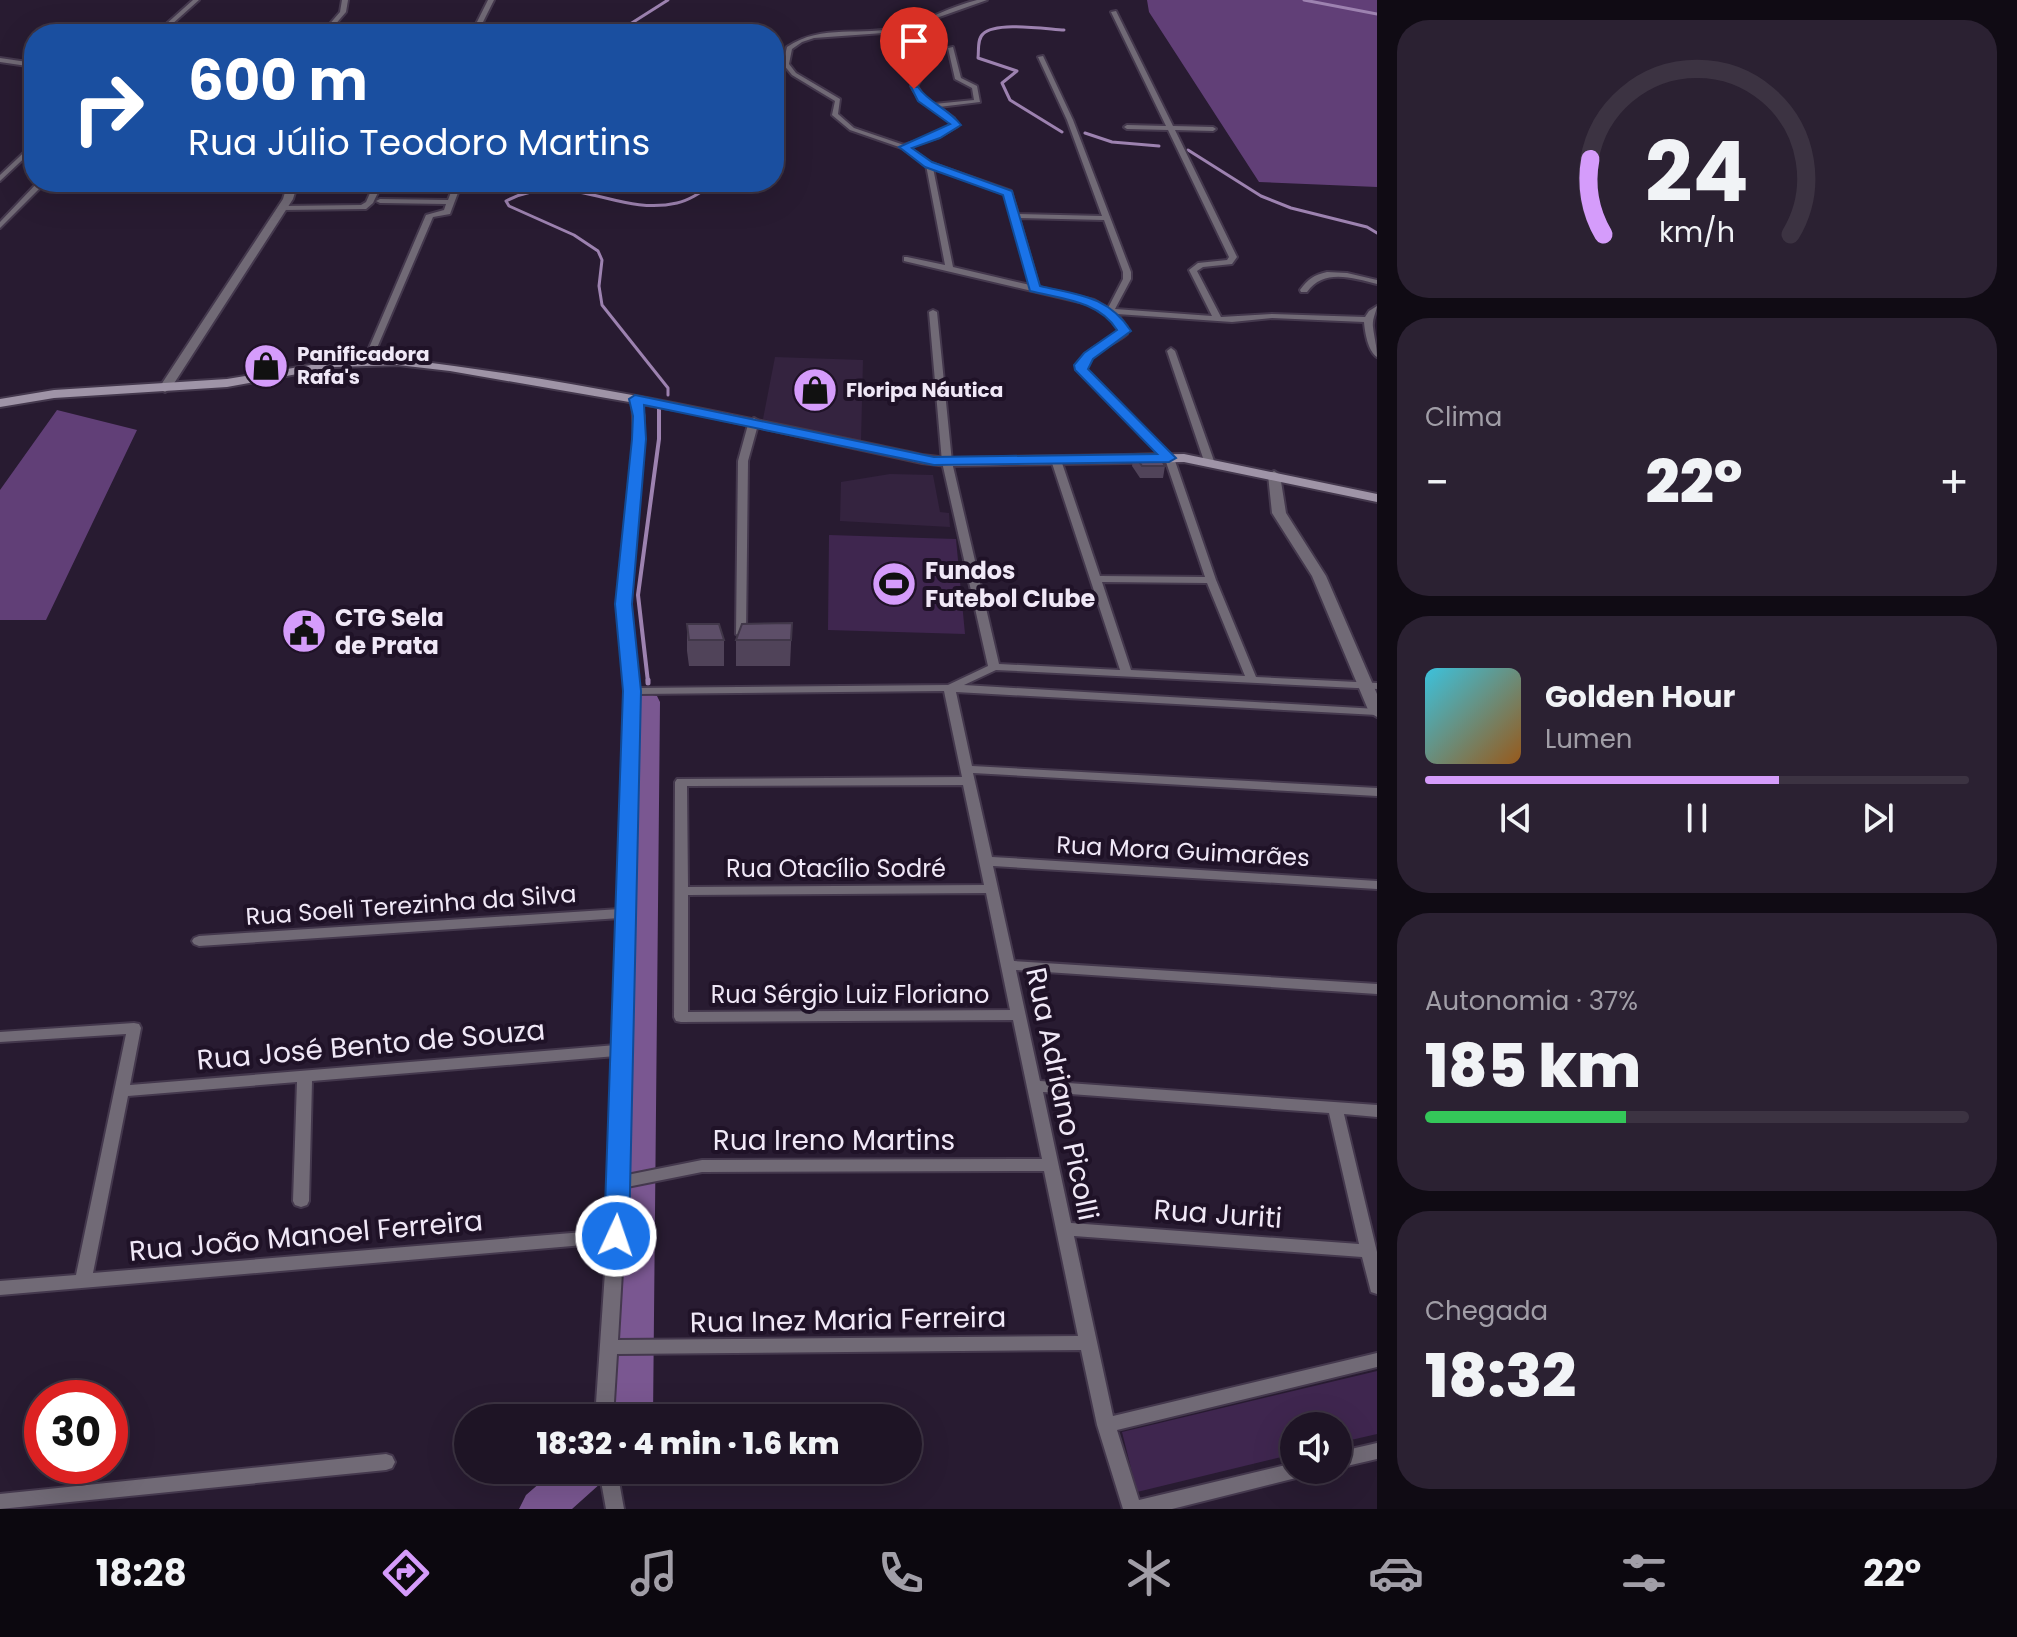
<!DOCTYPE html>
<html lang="pt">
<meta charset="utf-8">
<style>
body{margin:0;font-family:Poppins,sans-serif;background:#2b2132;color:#f1f3f6;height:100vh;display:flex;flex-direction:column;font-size:30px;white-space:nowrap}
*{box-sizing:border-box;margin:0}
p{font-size:26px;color:#a19ea7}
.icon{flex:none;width:44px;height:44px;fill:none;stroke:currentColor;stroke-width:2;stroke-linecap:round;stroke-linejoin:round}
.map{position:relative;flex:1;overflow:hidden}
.drawer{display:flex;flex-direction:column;gap:20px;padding:20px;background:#100b14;width:640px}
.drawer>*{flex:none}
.banner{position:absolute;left:24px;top:24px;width:760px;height:168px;border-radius:32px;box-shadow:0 8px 32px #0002,0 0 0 2px #3c3342;background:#1a4fa0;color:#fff;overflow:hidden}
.controls{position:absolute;left:1280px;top:1412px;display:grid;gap:16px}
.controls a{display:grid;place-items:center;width:72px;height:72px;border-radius:50%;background:#1e1425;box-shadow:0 8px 32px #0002,0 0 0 2px #3c3342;font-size:40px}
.speed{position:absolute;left:24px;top:1380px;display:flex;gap:16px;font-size:40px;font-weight:700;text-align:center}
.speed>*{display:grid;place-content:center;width:104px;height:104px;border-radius:50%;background:#1e1425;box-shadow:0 8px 32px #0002,0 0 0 2px #3c3342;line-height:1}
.speed .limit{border:12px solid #d22;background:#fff;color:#111}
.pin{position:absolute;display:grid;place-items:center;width:68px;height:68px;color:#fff;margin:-82px -34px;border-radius:50% 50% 50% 0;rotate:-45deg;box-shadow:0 0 8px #0007}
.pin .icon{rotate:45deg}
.me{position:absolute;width:88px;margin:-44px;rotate:3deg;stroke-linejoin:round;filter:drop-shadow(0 0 6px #0008)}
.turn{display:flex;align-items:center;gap:28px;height:168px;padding:0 32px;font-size:36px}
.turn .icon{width:104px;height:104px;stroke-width:2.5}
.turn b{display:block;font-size:56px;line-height:68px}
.big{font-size:60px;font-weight:800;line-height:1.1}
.drawer .card{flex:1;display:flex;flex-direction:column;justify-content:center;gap:12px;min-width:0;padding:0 28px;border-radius:32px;background:#2b2132}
.drawer .dial{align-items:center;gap:0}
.dial svg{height:208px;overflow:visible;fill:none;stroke:#3c3342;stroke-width:7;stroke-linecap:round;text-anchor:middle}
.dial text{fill:#f1f3f6;stroke:none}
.song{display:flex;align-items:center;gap:24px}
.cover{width:96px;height:96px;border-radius:12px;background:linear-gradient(135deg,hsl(190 70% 55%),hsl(30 70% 35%))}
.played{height:8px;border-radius:4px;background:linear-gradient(90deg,#d59cfb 65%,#3c3342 65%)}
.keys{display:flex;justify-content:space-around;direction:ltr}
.heat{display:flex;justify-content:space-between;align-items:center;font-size:44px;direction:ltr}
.charge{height:12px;border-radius:6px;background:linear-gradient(90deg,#34c759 37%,#3c3342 0)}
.trip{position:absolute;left:454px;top:1404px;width:468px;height:80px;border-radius:40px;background:#1e1425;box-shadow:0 8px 32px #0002,0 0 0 2px #3c3342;font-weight:800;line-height:80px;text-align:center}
.tab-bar{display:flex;height:128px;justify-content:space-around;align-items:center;background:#0c080f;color:#a19ea7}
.tab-bar .icon{width:56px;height:56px}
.tab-bar .active{color:#d59cfb}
.tab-bar b{font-size:36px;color:#f1f3f6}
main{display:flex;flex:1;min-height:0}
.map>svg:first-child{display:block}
</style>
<main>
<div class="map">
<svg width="1377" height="1509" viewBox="0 0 1377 1509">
<rect width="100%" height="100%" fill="#281b31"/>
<!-- built -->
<path fill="#34233f" d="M775 357 863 360 861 442 763 419Z
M890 474 933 475 940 512 949 513 950 527 840 521 841 482Z"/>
<!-- green -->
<path fill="#3f264f" d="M829 535 956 539 965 634 828 630Z
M1377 1371V1434L1338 1443V1426H1294V1454L1137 1492 1122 1432Z"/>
<!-- forest -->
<path fill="#613f77" d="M1147 0H1377V187L1259 182 1149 12Z
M57 410 137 430 46 620H0V490Z"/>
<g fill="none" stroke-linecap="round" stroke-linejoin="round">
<!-- stream-far2 -->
<path stroke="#9d82b0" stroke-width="3" d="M1304 0 1377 14
M631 34 625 29 627 26 668 0
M1062 132 1010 100 1002 83 1017 71 978 58C979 51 977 39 983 34 995 21 1046 29 1064 30
M1085 133 1112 142 1159 146
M1188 150 1261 196 1291 208 1367 227 1377 233
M668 395V388L602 305 599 286 602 260 598 251 574 235 509 206 506 201C571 168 616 217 677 203 691 200 704 190 716 182"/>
<!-- stream-far1 -->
<path stroke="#9d82b0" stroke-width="4" d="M648 682 638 595 659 439V409"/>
<!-- stream -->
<path stroke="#9d82b0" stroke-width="5" d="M648 680V683"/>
<!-- river -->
<path fill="#7a5791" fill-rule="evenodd" d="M647 694 657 696 660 702 653 1418H611L634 702 637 696Z
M555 1470H607L601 1483 572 1509H519L526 1495Z"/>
<!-- minor casing -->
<g stroke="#44384d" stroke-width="4">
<path id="minor" d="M193 0H199L161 34H155Z
M342 0H348L346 12 327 34H321L340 12Z
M488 0H494L477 34H471Z
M977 0H987L897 32 814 38 802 42 792 49 789 64 796 73 840 99 838 114 854 128 904 145 935 135 952 124C939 110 920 105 911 86L919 74 924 75 917 86 924 97 934 104 974 100 972 88 955 79 948 48 953 47 961 78 977 86 980 102 939 107 954 118 958 126 939 137 909 147 931 163 1011 191 1018 214 1102 216 1067 120 1038 57 1043 56 1073 120 1131 272V279L1115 309 1212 316 1189 270 1198 263 1227 260 1229 257 1168 130 1127 129 1124 127 1127 125 1166 126 1111 12 1116 11 1173 126 1213 127 1216 129 1213 131 1175 130 1237 257 1232 264 1203 267 1197 271 1221 317 1272 314 1365 317 1369 311 1377 306C1376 313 1372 319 1373 327 1374 337 1377 346 1377 357 1368 351 1365 333 1364 322L1272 318 1232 322 1117 314 1127 327V334C1114 345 1090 352 1085 369L1174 458 1216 580 1256 677 1377 683V689L996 670 964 685 1377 709V715L956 692 972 766 1377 788V796L973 773 992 857 1377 881V889L993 866 1014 961 1377 984V994L1016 970 1040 1081 1377 1105V1117L1344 1114 1377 1252V1294L1371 1292 1362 1257 1074 1236 1113 1416 1377 1353V1367L1117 1430 1139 1500 1294 1463V1470H1307L1304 1476 1172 1509H1123L1097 1425 1081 1350 617 1354 613 1418H595L607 1243 0 1295V1281L76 1275 126 1034 0 1042V1032L134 1023 139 1024 141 1028 130 1085 616 1045 620 918 199 946 194 944 192 941 194 938 199 936 620 909 626 691 619 604 634 439 632 397 635 396 639 399 644 416V439L629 604 637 688 948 685 988 666 942 462 929 312 933 310 937 312 952 462 999 664 1120 670 1051 460 1053 458H1059L1061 460 1100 576 1205 577 1165 459 1077 370C1080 351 1104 342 1119 333 1118 317 1101 311 1088 304L904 261V257H907L945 265 926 165 902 148 850 130 832 115 835 101 792 75 783 64 787 47C822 23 862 37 901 27 927 21 951 6 977 0ZM933 168 1005 194 1030 285 953 267ZM1019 218 1104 220 1123 272V279L1108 308 1094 300 1039 287ZM1102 582 1207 583 1245 676 1131 670ZM944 691 962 777 677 779 675 782 674 1017 676 1021 681 1022 1013 1020 1042 1159 702 1160 627 1175 638 694ZM963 785 984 885 688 887 687 786ZM986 893 1010 1010 688 1012V895ZM616 1056 608 1230 93 1273 128 1096 297 1082 293 1201 295 1205 301 1207 307 1205 309 1201 312 1081ZM1043 1092 1329 1113 1359 1244 1071 1223ZM1044 1171 1078 1336 618 1340 627 1187 702 1172Z
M34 143V149L0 181V175Z
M38 182H46L0 228V222Z
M375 182H383L373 203 366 209 282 210 278 208 282 206 361 205 366 202Z
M386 182H462L450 214 433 217 371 362 367 365 363 362 426 215 444 210 446 204 380 203 376 201 380 199 448 200 453 187 386 186 382 184Z
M1327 272 1347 273 1377 280V284C1353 278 1324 268 1307 292H1301L1300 290C1308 279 1314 275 1327 272Z
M1171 348 1175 351 1214 461 1212 463H1206L1204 461 1167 351Z
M754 418 759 421 748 461 746 634 741 637 736 634 738 461 749 421Z
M1377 1443V1459L1338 1468V1452Z
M386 1454 392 1456 395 1462 392 1468 386 1470 0 1509V1494Z
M599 1470H617L624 1509H606Z"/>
</g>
<!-- tertiary casing -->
<g stroke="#44384d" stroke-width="4">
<path id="tertiary" d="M0 58 34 63V67L0 62Z
M288 182H298L293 199 171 388 165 392 161 390 159 388 283 199Z
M1274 471 1280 475 1286 513 1326 576 1377 694V717L1369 712 1312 576 1272 513 1268 475Z"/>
</g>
<!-- secondary casing -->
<g stroke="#44384d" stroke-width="4">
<path id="secondary" d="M398 359C575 379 748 418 922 455L947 458 1184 454 1377 494V502L1184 462 947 466 922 463 687 412 450 371 398 365 335 367 227 387 54 398 0 407V399L54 390 227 379 335 361Z"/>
</g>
<!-- minor -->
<use href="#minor" fill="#716a76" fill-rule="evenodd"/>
<!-- tertiary -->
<use href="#tertiary" fill="#716a76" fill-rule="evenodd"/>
<!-- secondary -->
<use href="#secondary" fill="#9f94a7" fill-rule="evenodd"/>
</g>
<!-- wall -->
<path fill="#504359" d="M1134 454 1165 466 1163 478H1140L1132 466Z
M792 623 790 666H736V640Z
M687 624 724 640V666H689L687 651Z"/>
<!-- building -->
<path fill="#5d4e68" stroke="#413749" stroke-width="2" d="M1158 453 1165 466H1142L1134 454Z
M792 623 791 640H736L742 624Z
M687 624H719L724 640H689Z"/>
<!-- route -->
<path fill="#1a73e8" stroke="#114b97" stroke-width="2" d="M911 87H918C929 103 949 109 961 125L940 138 912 148 932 162 1012 191 1040 286C1079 295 1108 296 1131 331L1093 359 1088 369 1176 458 1169 462 934 465 644 405 646 439 632 604 641 691 629 1236 625 1243 616 1246 608 1243 604 1236 623 691 615 604 632 439 633 416 629 399 635 395 934 457 1157 454 1075 370 1074 365 1084 353 1117 330C1099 301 1062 299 1030 291L1003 195 925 167 899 147 950 124 918 101Z"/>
<!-- icons -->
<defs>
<g id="shop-disc" transform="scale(2.3)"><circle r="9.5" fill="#d59cfb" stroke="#1f1227"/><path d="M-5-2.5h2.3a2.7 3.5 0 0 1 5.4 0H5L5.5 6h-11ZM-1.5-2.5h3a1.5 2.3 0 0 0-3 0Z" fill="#111"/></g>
<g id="stadium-disc" transform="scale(2.3)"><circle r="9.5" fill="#d59cfb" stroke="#1f1227"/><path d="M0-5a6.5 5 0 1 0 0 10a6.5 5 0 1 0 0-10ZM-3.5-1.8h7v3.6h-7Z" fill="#111"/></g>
<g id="civic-disc" transform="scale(2.3)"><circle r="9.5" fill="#d59cfb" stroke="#1f1227"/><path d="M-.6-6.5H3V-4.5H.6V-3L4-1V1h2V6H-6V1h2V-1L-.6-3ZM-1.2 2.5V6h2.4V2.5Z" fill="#111"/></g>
</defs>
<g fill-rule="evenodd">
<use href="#shop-disc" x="266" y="366"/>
<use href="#shop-disc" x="815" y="390"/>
<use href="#stadium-disc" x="894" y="584"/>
<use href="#civic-disc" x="304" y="631"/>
</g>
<g text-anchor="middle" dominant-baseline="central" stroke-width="8" stroke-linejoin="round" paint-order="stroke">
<!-- far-poi labels -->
<g font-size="20" font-weight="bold" fill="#f0e8f7" stroke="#1f1227" text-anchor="start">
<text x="297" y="354">Panificadora<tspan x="297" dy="23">Rafa's</tspan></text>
<text x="846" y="390">Floripa Náutica</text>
</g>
<!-- poi labels -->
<g font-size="24" font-weight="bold" fill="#f0e8f7" stroke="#1f1227" text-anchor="start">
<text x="925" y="570">Fundos<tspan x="925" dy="28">Futebol Clube</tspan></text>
<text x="335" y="617">CTG Sela<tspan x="335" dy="28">de Prata</tspan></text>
</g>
<!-- street labels -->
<g font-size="24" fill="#f0e8f7" stroke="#1f1227">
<text transform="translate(1183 851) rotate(3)">Rua Mora Guimarães</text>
<text x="836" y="868">Rua Otacílio Sodré</text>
<text transform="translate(411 905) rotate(-4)">Rua Soeli Terezinha da Silva</text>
<text x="850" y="994">Rua Sérgio Luiz Floriano</text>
</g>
<!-- near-street labels -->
<g font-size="28" fill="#f0e8f7" stroke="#1f1227">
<text transform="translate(371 1045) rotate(-5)">Rua José Bento de Souza</text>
<text transform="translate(1062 1094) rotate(78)">Rua Adriano Picolli</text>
<text x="834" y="1140">Rua Ireno Martins</text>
<text transform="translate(1218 1214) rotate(4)">Rua Juriti</text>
<text transform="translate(306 1236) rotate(-5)">Rua João Manoel Ferreira</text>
<text transform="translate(848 1320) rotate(-1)">Rua Inez Maria Ferreira</text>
</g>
</g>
</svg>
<div class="controls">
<a><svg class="icon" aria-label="sound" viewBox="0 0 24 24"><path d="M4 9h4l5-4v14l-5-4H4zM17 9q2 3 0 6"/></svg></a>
</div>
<div class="speed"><div class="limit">30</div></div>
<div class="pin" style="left:914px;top:89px;background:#d93025"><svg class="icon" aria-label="arrive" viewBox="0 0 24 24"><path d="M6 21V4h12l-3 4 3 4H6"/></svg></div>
<svg class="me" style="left:616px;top:1236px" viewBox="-20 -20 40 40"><circle r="17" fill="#1a73e8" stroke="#fff" stroke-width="3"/><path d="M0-11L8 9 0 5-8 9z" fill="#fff"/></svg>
<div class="trip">18:32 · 4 min · 1.6 km</div>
<div class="banner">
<div class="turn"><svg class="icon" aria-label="right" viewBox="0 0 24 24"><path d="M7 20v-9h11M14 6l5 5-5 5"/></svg><div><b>600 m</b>Rua Júlio Teodoro Martins</div></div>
</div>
</div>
<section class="drawer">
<div class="card dial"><svg viewBox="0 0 100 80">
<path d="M14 69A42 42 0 1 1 86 69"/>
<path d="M14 69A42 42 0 0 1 9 40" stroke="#d59cfb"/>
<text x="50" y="56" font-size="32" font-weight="700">24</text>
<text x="50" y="72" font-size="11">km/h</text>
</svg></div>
<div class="card"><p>Clima</p>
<div class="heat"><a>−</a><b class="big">22°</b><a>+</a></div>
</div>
<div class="card">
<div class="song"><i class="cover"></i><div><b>Golden Hour</b><p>Lumen</p></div></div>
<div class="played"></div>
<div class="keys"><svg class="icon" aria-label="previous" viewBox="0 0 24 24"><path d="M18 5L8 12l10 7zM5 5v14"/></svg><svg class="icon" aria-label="pause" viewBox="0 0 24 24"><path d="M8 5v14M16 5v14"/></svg><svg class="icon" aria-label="next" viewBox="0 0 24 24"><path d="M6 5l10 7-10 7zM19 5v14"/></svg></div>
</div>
<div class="card"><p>Autonomia · 37%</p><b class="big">185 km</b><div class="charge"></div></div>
<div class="card"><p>Chegada</p><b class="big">18:32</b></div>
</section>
</main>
<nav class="tab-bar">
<b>18:28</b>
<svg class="icon active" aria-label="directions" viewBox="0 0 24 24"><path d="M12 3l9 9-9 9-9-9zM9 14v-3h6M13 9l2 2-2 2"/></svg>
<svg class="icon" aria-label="music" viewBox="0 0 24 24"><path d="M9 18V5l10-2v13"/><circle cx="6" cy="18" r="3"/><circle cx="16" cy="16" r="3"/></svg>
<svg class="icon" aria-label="phone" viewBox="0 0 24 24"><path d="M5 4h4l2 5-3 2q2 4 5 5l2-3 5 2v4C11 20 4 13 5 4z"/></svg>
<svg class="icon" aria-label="climate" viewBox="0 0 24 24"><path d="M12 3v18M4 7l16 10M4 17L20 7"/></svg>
<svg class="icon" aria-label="car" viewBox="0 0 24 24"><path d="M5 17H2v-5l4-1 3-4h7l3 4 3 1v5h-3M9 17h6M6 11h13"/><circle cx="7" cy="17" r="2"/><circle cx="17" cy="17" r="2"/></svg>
<svg class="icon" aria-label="filters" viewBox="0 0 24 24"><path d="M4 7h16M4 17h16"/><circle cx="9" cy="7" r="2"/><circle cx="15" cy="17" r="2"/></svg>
<b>22°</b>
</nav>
